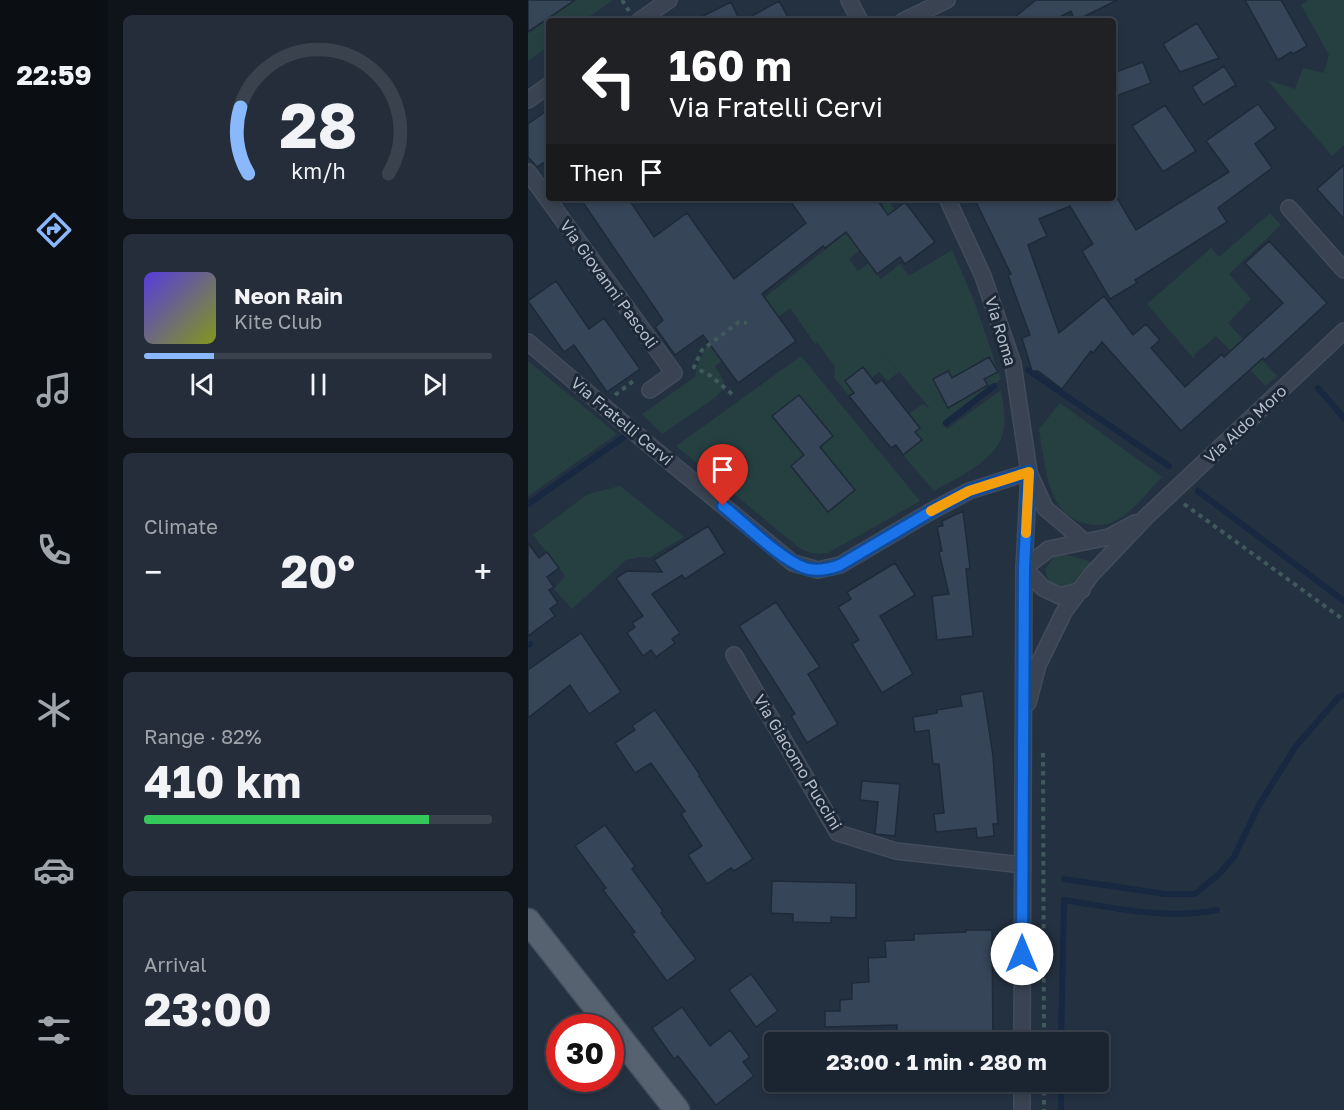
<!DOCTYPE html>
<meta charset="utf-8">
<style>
body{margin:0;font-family:"Golos Text",sans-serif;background:#242d39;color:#f1f3f6;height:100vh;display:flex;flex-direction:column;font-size:22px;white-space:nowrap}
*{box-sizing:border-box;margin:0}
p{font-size:20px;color:#a0a5ab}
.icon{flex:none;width:33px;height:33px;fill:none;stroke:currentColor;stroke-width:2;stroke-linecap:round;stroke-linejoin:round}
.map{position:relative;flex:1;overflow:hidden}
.panel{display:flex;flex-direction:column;gap:15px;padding:15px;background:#0f141b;width:420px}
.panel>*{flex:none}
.guide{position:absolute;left:18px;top:18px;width:570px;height:183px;border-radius:6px;box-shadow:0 3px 9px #0003,0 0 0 2px #39424d;background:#202124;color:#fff;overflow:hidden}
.speed{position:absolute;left:18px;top:1014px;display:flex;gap:12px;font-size:30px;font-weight:700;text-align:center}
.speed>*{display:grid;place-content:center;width:78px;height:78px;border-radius:50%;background:#1b2531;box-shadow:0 3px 9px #0003,0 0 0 2px #39424d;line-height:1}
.speed .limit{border:9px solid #d22;background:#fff;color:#111}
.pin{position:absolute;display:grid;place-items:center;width:51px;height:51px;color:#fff;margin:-62px -26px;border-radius:50% 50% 50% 0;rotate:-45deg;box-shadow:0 0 6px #0007}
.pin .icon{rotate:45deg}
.me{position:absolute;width:66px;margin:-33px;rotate:0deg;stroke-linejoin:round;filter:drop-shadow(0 0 4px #0008)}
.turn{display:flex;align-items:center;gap:21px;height:126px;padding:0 24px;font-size:27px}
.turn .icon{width:78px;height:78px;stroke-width:2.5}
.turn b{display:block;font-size:42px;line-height:51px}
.then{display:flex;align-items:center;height:57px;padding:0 24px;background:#0003;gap:12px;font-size:22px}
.big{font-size:45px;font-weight:700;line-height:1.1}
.panel .tile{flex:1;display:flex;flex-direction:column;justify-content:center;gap:9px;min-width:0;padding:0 21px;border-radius:9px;background:#242d39}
.panel .dial{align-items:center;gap:0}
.dial svg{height:156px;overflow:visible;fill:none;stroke:#39424d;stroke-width:7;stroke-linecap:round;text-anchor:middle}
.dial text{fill:#f1f3f6;stroke:none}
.song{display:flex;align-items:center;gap:18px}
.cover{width:72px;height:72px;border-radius:9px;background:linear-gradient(135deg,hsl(250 70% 55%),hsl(70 70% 35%))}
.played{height:6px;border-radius:3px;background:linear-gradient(90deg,#89b8fc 20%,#39424d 20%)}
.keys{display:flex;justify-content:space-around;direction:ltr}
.heat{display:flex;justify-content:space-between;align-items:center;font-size:33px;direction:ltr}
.charge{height:9px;border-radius:4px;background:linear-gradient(90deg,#34c759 82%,#39424d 0)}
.trip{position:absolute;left:236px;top:1032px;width:345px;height:60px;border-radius:6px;background:#1b2531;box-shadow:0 3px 9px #0003,0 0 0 2px #39424d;font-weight:700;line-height:60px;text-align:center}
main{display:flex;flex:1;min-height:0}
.menu{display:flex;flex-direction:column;width:108px;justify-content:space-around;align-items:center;background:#0b0f14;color:#a0a5ab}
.menu .icon{width:42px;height:42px}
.menu .current{color:#89b8fc}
.menu b{font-size:27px;color:#f1f3f6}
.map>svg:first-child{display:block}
</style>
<main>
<nav class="menu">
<b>22:59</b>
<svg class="icon current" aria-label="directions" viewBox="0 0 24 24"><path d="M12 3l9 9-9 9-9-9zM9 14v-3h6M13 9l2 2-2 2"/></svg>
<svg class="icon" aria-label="music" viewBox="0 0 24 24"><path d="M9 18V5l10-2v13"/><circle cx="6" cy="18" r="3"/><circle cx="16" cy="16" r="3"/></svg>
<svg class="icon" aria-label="phone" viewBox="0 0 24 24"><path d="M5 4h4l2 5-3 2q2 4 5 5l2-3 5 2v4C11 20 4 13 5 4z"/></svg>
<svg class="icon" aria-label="climate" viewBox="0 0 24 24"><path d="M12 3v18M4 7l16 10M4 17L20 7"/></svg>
<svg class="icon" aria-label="car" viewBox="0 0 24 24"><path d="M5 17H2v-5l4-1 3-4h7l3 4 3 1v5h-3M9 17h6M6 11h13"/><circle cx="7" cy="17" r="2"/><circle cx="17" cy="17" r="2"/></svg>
<svg class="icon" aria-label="filters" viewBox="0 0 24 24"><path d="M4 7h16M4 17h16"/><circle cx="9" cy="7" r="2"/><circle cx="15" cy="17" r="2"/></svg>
</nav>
<section class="panel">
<div class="tile dial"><svg viewBox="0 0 100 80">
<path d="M14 69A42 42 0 1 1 86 69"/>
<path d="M14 69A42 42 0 0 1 10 35" stroke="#89b8fc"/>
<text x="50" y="56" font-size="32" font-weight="700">28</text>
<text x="50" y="72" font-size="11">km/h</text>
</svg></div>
<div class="tile">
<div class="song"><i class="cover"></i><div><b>Neon Rain</b><p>Kite Club</p></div></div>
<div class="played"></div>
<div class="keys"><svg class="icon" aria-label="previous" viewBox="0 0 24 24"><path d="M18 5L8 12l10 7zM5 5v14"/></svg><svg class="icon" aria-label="pause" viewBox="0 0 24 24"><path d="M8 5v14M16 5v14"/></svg><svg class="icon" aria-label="next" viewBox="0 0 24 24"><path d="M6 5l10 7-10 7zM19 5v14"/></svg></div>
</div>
<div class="tile"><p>Climate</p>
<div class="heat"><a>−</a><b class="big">20°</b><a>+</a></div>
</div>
<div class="tile"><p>Range · 82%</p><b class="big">410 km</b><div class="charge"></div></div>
<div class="tile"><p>Arrival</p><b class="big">23:00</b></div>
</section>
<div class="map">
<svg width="816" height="1110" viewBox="0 0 816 1110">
<rect width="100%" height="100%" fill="#243141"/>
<!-- green -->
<path fill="#264042" d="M47 0H85L55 21H21V46L0 61V21L6 28Z
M780 0H816V145L804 156 739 80 767 89 775 68 796 73 801 55 773 5Z
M360 200 367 210 329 238 336 247 321 259 330 271 341 263 353 279 372 264 381 276 424 250 445 298 473 379 415 425 419 429 473 390C475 404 479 422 474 436 466 462 427 479 406 491L375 455 394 440 387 432 392 427 381 414 395 404 403 410 345 340 371 372 360 381 351 372 343 378 334 367 317 381 326 393 321 396 306 377 307 367 289 342 287 344 262 308 187 366 196 381 194 390 188 397 134 434 114 414 167 377 169 366 180 342Z
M742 213 753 225 701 274 723 299 700 323 749 376 738 386 688 336 666 355 667 360 619 304 683 248 691 257Z
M273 356 392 501 300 553C288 555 280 553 270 547L148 446Z
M0 361 89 434 0 496Z
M532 403 634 477C621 490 607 509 591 519 582 525 571 526 560 524 518 517 517 462 511 429Z
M92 486 156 537 121 558 112 557 98 560 44 609 26 589 37 576 5 535 60 494Z
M535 554 561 561 563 564 545 585 532 588 521 582 517 569 526 557Z"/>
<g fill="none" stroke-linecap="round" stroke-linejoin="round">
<!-- stream -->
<path stroke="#172840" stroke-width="6" d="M500 370 641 466
M790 388 816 418
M418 423 466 386
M670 491 816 601
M0 504 96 437
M0 645 2 644
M536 879 637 894H667L692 873 706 857 731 805 768 746 811 697 816 695
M533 1042 536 900C587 908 638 920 689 910
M533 1110V1082"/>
</g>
<!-- building -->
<path fill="#364558" stroke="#1f2a38" stroke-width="1.5" d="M0 0H47L0 32Z
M508 0H589L547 21 543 11 524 21H482Z
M717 0H753L779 46 765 54 763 52 750 60Z
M251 1 262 21H215Z
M203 2 212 21H165Z
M669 23 691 58 652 72 635 44Z
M615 62 623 83 585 97V73Z
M696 66 708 85 675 105 664 87Z
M730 104 748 128 727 144 744 168 690 208 699 222 607 280 609 283 582 299 554 251 565 244 542 206 511 219 519 236 500 245 531 333 576 296 605 335 618 324 632 340 623 348 657 387 694 354 696 357 755 303 717 263 741 241 799 303 737 360 735 358 653 431 574 342 565 353 563 351 534 389 510 371H504L494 338 502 335 480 275 483 274 446 198H589L608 230 701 172 678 141Z
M637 105 668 151 635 172 604 126Z
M21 109V159L9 167 0 157V124Z
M816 165V219L789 189Z
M52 198H100L126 237 159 213 206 279 278 223 260 198H348L360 215 377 202 407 242 377 264 372 257 349 274 318 232 297 248 295 246 234 294 268 341 210 383 175 335 147 355 127 327 135 320Z
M28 281 61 329 76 318 112 369 79 392 46 345 36 352 0 301Z
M461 357 470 372 456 379 460 385 420 408 405 379 420 371 424 378Z
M335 367 348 384 354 380 392 428 387 432 394 440 375 455 368 445 363 448 321 396 326 393 317 381Z
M271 395 305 436 292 447 327 490 300 512 263 466 276 455 244 416Z
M435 511 442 568 438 569 445 636 409 640 404 596 421 594 411 552 414 551 409 527 415 526 414 521Z
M180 526 197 553 157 579 154 575 124 594 152 633 144 639 147 643 128 657 123 650 115 656 99 633 107 627 104 623 115 616 88 578 99 571 134 572 126 560Z
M0 543 11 558 19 552 31 568 19 577 26 587 21 590 30 603 22 609 27 616 0 636Z
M367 563 387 595 352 616 385 674 354 693 324 644 331 640 310 607 323 599 319 592Z
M248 602 292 667 280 674 310 724 279 743 263 716 267 714 211 626Z
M53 633 93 692 61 714 42 685 0 718V670Z
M455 691 465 756 470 824H465L466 836 449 838 448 828 408 832 406 814 416 813 411 764H405L401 730 387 732 385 717 409 713V710L434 706 432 695Z
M127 710 172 775 171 776 225 859 206 871 203 868 179 884 160 855 174 846 153 814 157 811 123 763 107 773 87 743 107 730 104 726Z
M334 781 372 784 367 836 347 834 350 802 332 800Z
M77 825 107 866 104 869 135 911 133 913 168 959 139 981 104 934 107 932 75 890 78 888 47 846Z
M244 881 328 883V918L303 917V923L265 922V914L243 913Z
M438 930H464L465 1042H375V1040H369V1025L297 1027V1011H312V1000L324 999V983L341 982 340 958 358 957 357 941 386 940V934L438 932Z
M223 974 250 1011 228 1027 201 990Z
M154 1007 182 1046 202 1030 222 1057 215 1062 226 1076 188 1105 150 1056 146 1059 124 1028Z"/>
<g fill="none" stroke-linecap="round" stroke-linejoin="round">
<!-- street casing -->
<g stroke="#424c5a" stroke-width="18">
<path id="street" d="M321 0 332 21
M111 21 141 0
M375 21 419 0
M0 100 21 85
M0 172 146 373 122 390
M419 198 455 276 485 364 501 472 496 568 494 1042
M761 208 816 270
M0 342 126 449 265 563 290 570 312 565 400 513 441 491 501 472
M502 475 517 508 557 542
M496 568 521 549 581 537 607 523
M496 568 515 588 532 596 554 590
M206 655 310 833 368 851 495 865
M500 703 510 665 536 612 564 574 618 517 816 331
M494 1110V1082"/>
</g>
<!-- primary casing -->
<g stroke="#424c5a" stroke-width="27">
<path id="primary" d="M0 921 149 1110"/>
</g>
<!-- path -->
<path stroke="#40595a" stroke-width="4" stroke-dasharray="4.5 4.5" stroke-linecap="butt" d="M94 0 101 11
M17 20 21 25
M204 394 183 376 166 367 174 350 211 322 219 323
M87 395 108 379
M656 504 816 620
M515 753 516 1042
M516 1082V1110"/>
<!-- street -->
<use href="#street" stroke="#394351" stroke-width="15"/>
<!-- primary -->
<use href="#primary" stroke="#576271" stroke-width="24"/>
</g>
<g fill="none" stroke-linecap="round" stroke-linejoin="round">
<!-- route casing -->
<g stroke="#114b97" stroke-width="15">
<path id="route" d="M195 506C215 522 257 564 281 569 292 571 302 569 312 565L400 513 441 491 501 472 496 568 494 954"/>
</g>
<!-- route -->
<use href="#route" stroke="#1a73e8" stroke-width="10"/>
<!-- slow -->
<path stroke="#f59e0b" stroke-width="10" d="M403 511 441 491 501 472 498 533"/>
</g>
<g text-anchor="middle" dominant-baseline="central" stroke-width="6" stroke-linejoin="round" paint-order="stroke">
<!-- street labels -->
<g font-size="16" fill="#b5becb" stroke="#1d2836">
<text transform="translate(81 284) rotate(54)">Via Giovanni Pascoli</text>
<text transform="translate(473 331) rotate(73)">Via Roma</text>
<text transform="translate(94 421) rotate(40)">Via Fratelli Cervi</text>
<text transform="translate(717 424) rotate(-43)">Via Aldo Moro</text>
<text transform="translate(270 762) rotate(59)">Via Giacomo Puccini</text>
</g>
</g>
</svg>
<div class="speed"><div class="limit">30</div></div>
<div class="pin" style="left:195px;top:506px;background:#d93025"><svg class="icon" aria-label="arrive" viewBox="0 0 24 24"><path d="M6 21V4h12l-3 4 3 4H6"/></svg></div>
<svg class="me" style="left:494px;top:954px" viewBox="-20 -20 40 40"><circle r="19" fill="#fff"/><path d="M0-13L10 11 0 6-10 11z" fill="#1a73e8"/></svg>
<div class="trip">23:00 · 1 min · 280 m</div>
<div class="guide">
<div class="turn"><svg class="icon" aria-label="left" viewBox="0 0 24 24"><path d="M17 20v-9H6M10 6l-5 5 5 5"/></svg><div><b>160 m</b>Via Fratelli Cervi</div></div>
<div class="then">Then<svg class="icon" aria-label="arrive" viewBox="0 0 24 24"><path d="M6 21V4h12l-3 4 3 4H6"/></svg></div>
</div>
</div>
</main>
